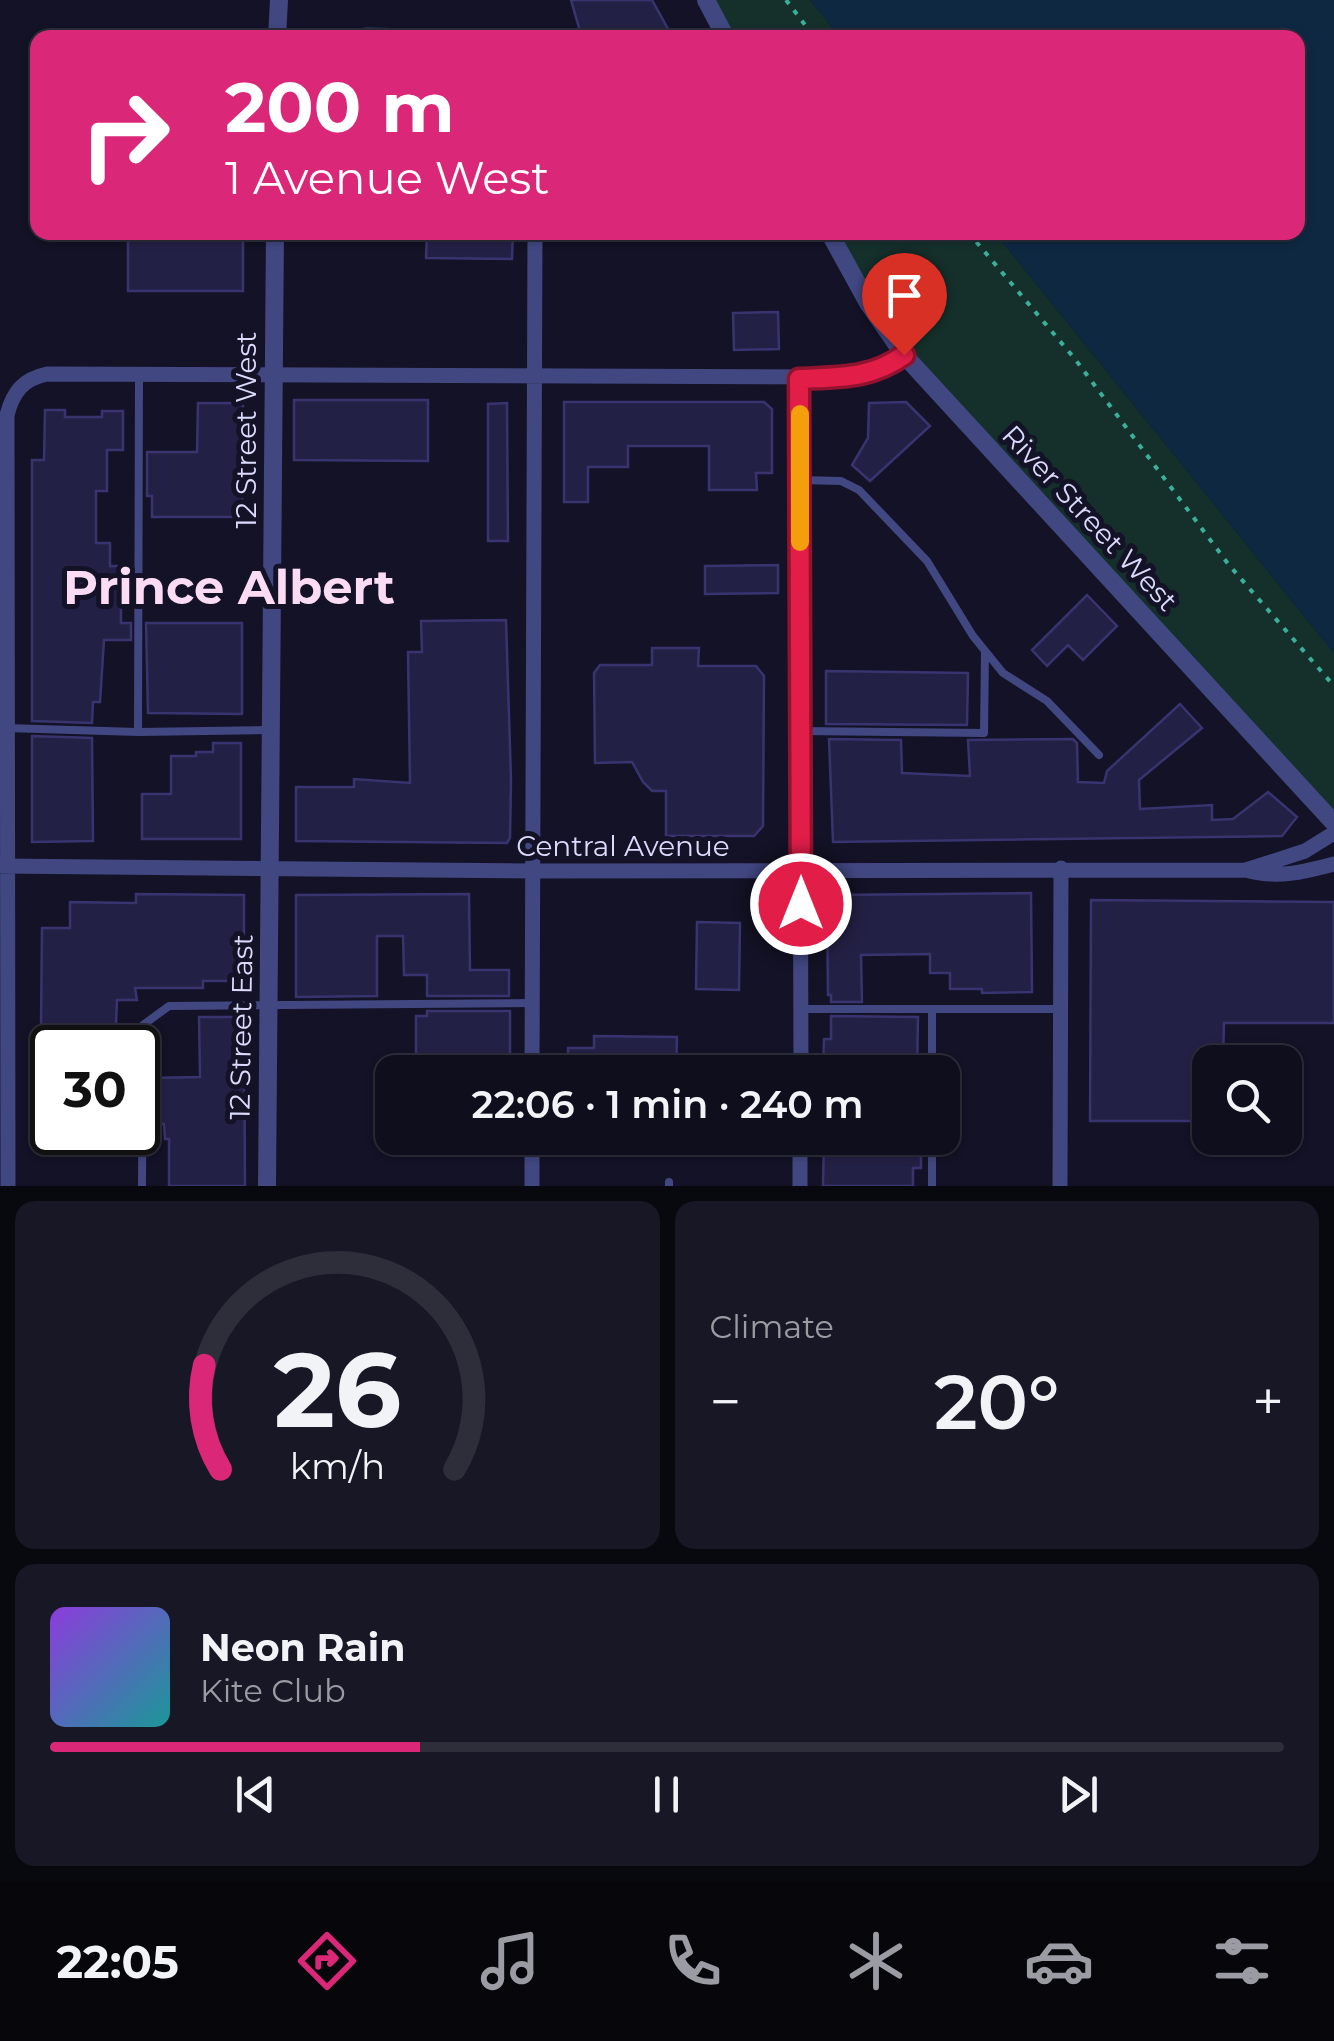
<!DOCTYPE html>
<meta charset="utf-8">
<style>
body{margin:0;font-family:Montserrat,sans-serif;background:#171725;color:#f1f3f6;height:100vh;display:flex;flex-direction:column;font-size:38px;white-space:nowrap}
*{box-sizing:border-box;margin:0}
p{font-size:32px;color:#9b9ca3}
.icon{flex:none;width:55px;height:55px;fill:none;stroke:currentColor;stroke-width:2;stroke-linecap:round;stroke-linejoin:round}
.map{position:relative;height:1186px;overflow:hidden}
.panel{display:flex;flex-direction:column;gap:15px;padding:15px;background:#08080f;flex:1}
.panel>*{flex:none}
.hud{position:absolute;left:30px;top:30px;width:1275px;height:210px;border-radius:20px;box-shadow:0 2px 8px #0004,0 0 0 2px #2e2e3b;background:#db2777;color:#fff;overflow:hidden}
.controls{position:absolute;left:1192px;top:1045px;display:grid;gap:20px}
.controls a{display:grid;place-items:center;width:110px;height:110px;border-radius:20px;background:#0e0e1c;box-shadow:0 2px 8px #0004,0 0 0 2px #2e2e3b;font-size:50px}
.speed{position:absolute;left:30px;top:1025px;display:flex;gap:20px;font-size:50px;font-weight:700;text-align:center}
.speed>*{display:grid;place-content:center;width:130px;height:130px;border-radius:50%;background:#0e0e1c;box-shadow:0 2px 8px #0004,0 0 0 2px #2e2e3b;line-height:1}
.speed .limit{border:5px solid #111;border-radius:15px;background:#fff;color:#111}
.pin{position:absolute;display:grid;place-items:center;width:85px;height:85px;color:#fff;margin:-102px -42px;border-radius:50% 50% 50% 0;rotate:-45deg;box-shadow:0 0 10px #0007}
.pin .icon{rotate:45deg}
.me{position:absolute;width:110px;margin:-55px;rotate:0deg;stroke-linejoin:round;filter:drop-shadow(0 0 8px #0008)}
.turn{display:flex;align-items:center;gap:35px;height:210px;padding:0 30px;font-size:45px}
.turn .icon{width:130px;height:130px;stroke-width:2.5}
.turn b{display:block;font-size:70px;line-height:85px}
.big{font-size:75px;font-weight:600;line-height:1.1}
.panel .tile{flex:1;display:flex;flex-direction:column;justify-content:center;gap:15px;min-width:0;padding:0 35px;border-radius:20px;background:#171725}
.panel .dial{align-items:center;gap:0}
.dial svg{height:260px;overflow:visible;fill:none;stroke:#2e2e3b;stroke-width:7;stroke-linecap:round;text-anchor:middle}
.dial text{fill:#f1f3f6;stroke:none}
.song{display:flex;align-items:center;gap:30px}
.cover{width:120px;height:120px;border-radius:15px;background:linear-gradient(135deg,hsl(270 70% 55%),hsl(180 70% 35%))}
.played{height:10px;border-radius:5px;background:linear-gradient(90deg,#db2777 30%,#2e2e3b 30%)}
.keys{display:flex;justify-content:space-around;direction:ltr}
.heat{display:flex;justify-content:space-between;align-items:center;font-size:55px;direction:ltr}
.panel .tiles{flex:1;display:grid;gap:15px;grid-template-columns:1fr 1fr}
.tile:last-child{grid-column:span 2}
.trip{position:absolute;left:375px;top:1055px;width:585px;height:100px;border-radius:20px;background:#0e0e1c;box-shadow:0 2px 8px #0004,0 0 0 2px #2e2e3b;font-weight:600;line-height:100px;text-align:center}
.menu{display:flex;height:160px;justify-content:space-around;align-items:center;background:#06060b;color:#9b9ca3}
.menu .icon{width:70px;height:70px}
.menu .active{color:#db2777}
.menu b{font-size:45px;color:#f1f3f6}
.map>svg:first-child{display:block}
</style>
<div class="map">
<svg width="1334" height="1186" viewBox="0 0 1334 1186">
<rect width="100%" height="100%" fill="#131226"/>
<!-- green -->
<path fill="#15302b" d="M712 0H810L840 37H732Z
M834 233H995L1334 653V823L906 369Z"/>
<!-- water -->
<path fill="#0f2842" d="M810 0H1334V653L995 233 1298 232V38L840 37Z"/>
<!-- building -->
<path fill="#232045" stroke="#38346f" stroke-width="2.5" d="M571 0H652L673 38H582Z
M128 232H243V291H128Z
M427 232H513L512 259 426 258Z
M778 312 779 349 734 350 733 313Z
M294 400H428V461L294 460Z
M564 402H764L772 409V473H756L757 490H709V446H628V467H588V502H564Z
M906 402 930 426 870 481 852 465 868 438 869 403Z
M198 403H243L242 517H152V496H147V452H197Z
M507 403 508 541H488V404Z
M45 410H65V417H102V411H123V450H107V491H96V543H110V566H121V623H131V640H104L100 702H93L92 723 32 721V460H44Z
M778 565V593L705 594V566Z
M1087 595 1117 626 1083 660 1068 645 1047 666 1032 650Z
M506 620 511 779 510 838 507 843 296 841V787H354V779L410 783 408 652H422L421 621Z
M146 623H242V714L148 713Z
M652 648H699L698 666H756L764 676 763 826 754 836H666V791H652L643 782 632 762 595 763 594 673 600 665H652Z
M826 671 968 673 967 725 826 724Z
M1180 704 1202 728 1139 780 1140 809 1212 805V820L1233 819 1268 792 1297 817 1282 836 833 842 829 739 901 740 902 773 970 776 968 740 1073 739 1077 743 1078 782 1104 783 1107 771Z
M32 736 92 738 93 841 32 842Z
M213 743H241V839H142V794H171V756H196V752H213Z
M1031 893 1032 992 982 993V989H950V973H930V954L861 955 862 1002H831V995H828L827 895Z
M136 894 244 895V981H203V988H135L137 1000H117L116 1025 41 1024 42 928H70V902L136 903Z
M469 894 470 970H509V996H427V975H404L403 936H377V996L296 997V895Z
M1091 900 1334 902V1023H1224L1223 1062H1210V1121H1090Z
M697 922 740 923 739 990 696 989Z
M427 1011H510V1072H426V1061H416V1016H427Z
M831 1016 918 1017 917 1072H823L824 1039H831Z
M199 1017H244L245 1186H169V1139H165L164 1124H150V1078L200 1077Z
M594 1036 677 1037 676 1072H568V1048H594Z
M824 1138H921V1168H913V1186H823Z"/>
<g fill="none" stroke-linecap="round" stroke-linejoin="round">
<!-- path -->
<path stroke="#3baf9a" stroke-width="4" stroke-dasharray="5 8" stroke-linecap="butt" d="M786 0 815 38
M968 232 1075 359 1229 565 1334 686"/>
<!-- service -->
<path stroke="#414781" stroke-width="8" d="M800 480 841 481 859 490 927 561 973 636 1003 673 1047 701 1099 755
M6 728 138 732 271 730
M801 731 984 733 985 651
M138 732 139 376
M801 1009H1060
M932 1072V1011
M142 1186 143 1025 169 1006 532 1003
M669 1186V1182
M932 1186V1138"/>
<!-- minor -->
<path stroke="#414781" stroke-width="15" d="M347 38 367 35 508 38
M799 379 801 1072
M0 866 533 871 1246 870C1277 879 1304 872 1334 864
M1246 870 1305 851 1334 833
M532 1072 535 232
M8 1186 7 415C13 392 23 379 47 374L859 377 884 368 904 355
M532 1186V1138
M800 1186V1138
M1060 1186 1061 868"/>
<!-- tertiary -->
<path stroke="#414781" stroke-width="18" d="M706 0 726 38
M277 38 279 0
M829 232 868 303 904 355 1334 823
M267 1186 275 232"/>
</g>
<g fill="none" stroke-linecap="round" stroke-linejoin="round">
<!-- route casing -->
<g stroke="#92132f" stroke-width="25">
<path id="route" d="M801 904 799 379C839 377 871 379 904 355"/>
</g>
<!-- route -->
<use href="#route" stroke="#e11d48" stroke-width="18"/>
<!-- slow -->
<path stroke="#f59e0b" stroke-width="18" d="M800 414V542"/>
</g>
<g text-anchor="middle" dominant-baseline="central" stroke-width="10" stroke-linejoin="round" paint-order="stroke">
<!-- street labels -->
<g font-size="28" fill="#dadbfc" stroke="#131226">
<text transform="translate(246 430) rotate(-90)">12 Street West</text>
<text transform="translate(1090 518) rotate(47)">River Street West</text>
<text x="623" y="846">Central Avenue</text>
<text transform="translate(241 1027) rotate(-89)">12 Street East</text>
</g>
<!-- town labels -->
<g font-size="48" font-weight="bold" fill="#fcdcf4" stroke="#131226">
<text x="229" y="587">Prince Albert</text>
</g>
</g>
</svg>
<div class="controls">
<a><svg class="icon" aria-label="search" viewBox="0 0 24 24"><circle cx="10" cy="10" r="6"/><path d="M15 15l6 6"/></svg></a>
</div>
<div class="speed"><div class="limit">30</div></div>
<div class="pin" style="left:904px;top:355px;background:#d93025"><svg class="icon" aria-label="arrive" viewBox="0 0 24 24"><path d="M6 21V4h12l-3 4 3 4H6"/></svg></div>
<svg class="me" style="left:801px;top:904px" viewBox="-20 -20 40 40"><circle r="17" fill="#e11d48" stroke="#fff" stroke-width="3"/><path d="M0-11L8 9 0 5-8 9z" fill="#fff"/></svg>
<div class="trip">22:06 · 1 min · 240 m</div>
<div class="hud">
<div class="turn"><svg class="icon" aria-label="right" viewBox="0 0 24 24"><path d="M7 20v-9h11M14 6l5 5-5 5"/></svg><div><b>200 m</b>1 Avenue West</div></div>
</div>
</div>
<section class="panel">
<div class="tiles">
<div class="tile dial"><svg viewBox="0 0 100 80">
<path d="M14 69A42 42 0 1 1 86 69"/>
<path d="M14 69A42 42 0 0 1 9 37" stroke="#db2777"/>
<text x="50" y="56" font-size="32" font-weight="700">26</text>
<text x="50" y="72" font-size="11">km/h</text>
</svg></div>
<div class="tile"><p>Climate</p>
<div class="heat"><a>−</a><b class="big">20°</b><a>+</a></div>
</div>
<div class="tile">
<div class="song"><i class="cover"></i><div><b>Neon Rain</b><p>Kite Club</p></div></div>
<div class="played"></div>
<div class="keys"><svg class="icon" aria-label="previous" viewBox="0 0 24 24"><path d="M18 5L8 12l10 7zM5 5v14"/></svg><svg class="icon" aria-label="pause" viewBox="0 0 24 24"><path d="M8 5v14M16 5v14"/></svg><svg class="icon" aria-label="next" viewBox="0 0 24 24"><path d="M6 5l10 7-10 7zM19 5v14"/></svg></div>
</div>
</div>
</section>
<nav class="menu">
<b>22:05</b>
<svg class="icon active" aria-label="directions" viewBox="0 0 24 24"><path d="M12 3l9 9-9 9-9-9zM9 14v-3h6M13 9l2 2-2 2"/></svg>
<svg class="icon" aria-label="music" viewBox="0 0 24 24"><path d="M9 18V5l10-2v13"/><circle cx="6" cy="18" r="3"/><circle cx="16" cy="16" r="3"/></svg>
<svg class="icon" aria-label="phone" viewBox="0 0 24 24"><path d="M5 4h4l2 5-3 2q2 4 5 5l2-3 5 2v4C11 20 4 13 5 4z"/></svg>
<svg class="icon" aria-label="climate" viewBox="0 0 24 24"><path d="M12 3v18M4 7l16 10M4 17L20 7"/></svg>
<svg class="icon" aria-label="car" viewBox="0 0 24 24"><path d="M5 17H2v-5l4-1 3-4h7l3 4 3 1v5h-3M9 17h6M6 11h13"/><circle cx="7" cy="17" r="2"/><circle cx="17" cy="17" r="2"/></svg>
<svg class="icon" aria-label="filters" viewBox="0 0 24 24"><path d="M4 7h16M4 17h16"/><circle cx="9" cy="7" r="2"/><circle cx="15" cy="17" r="2"/></svg>
</nav>
